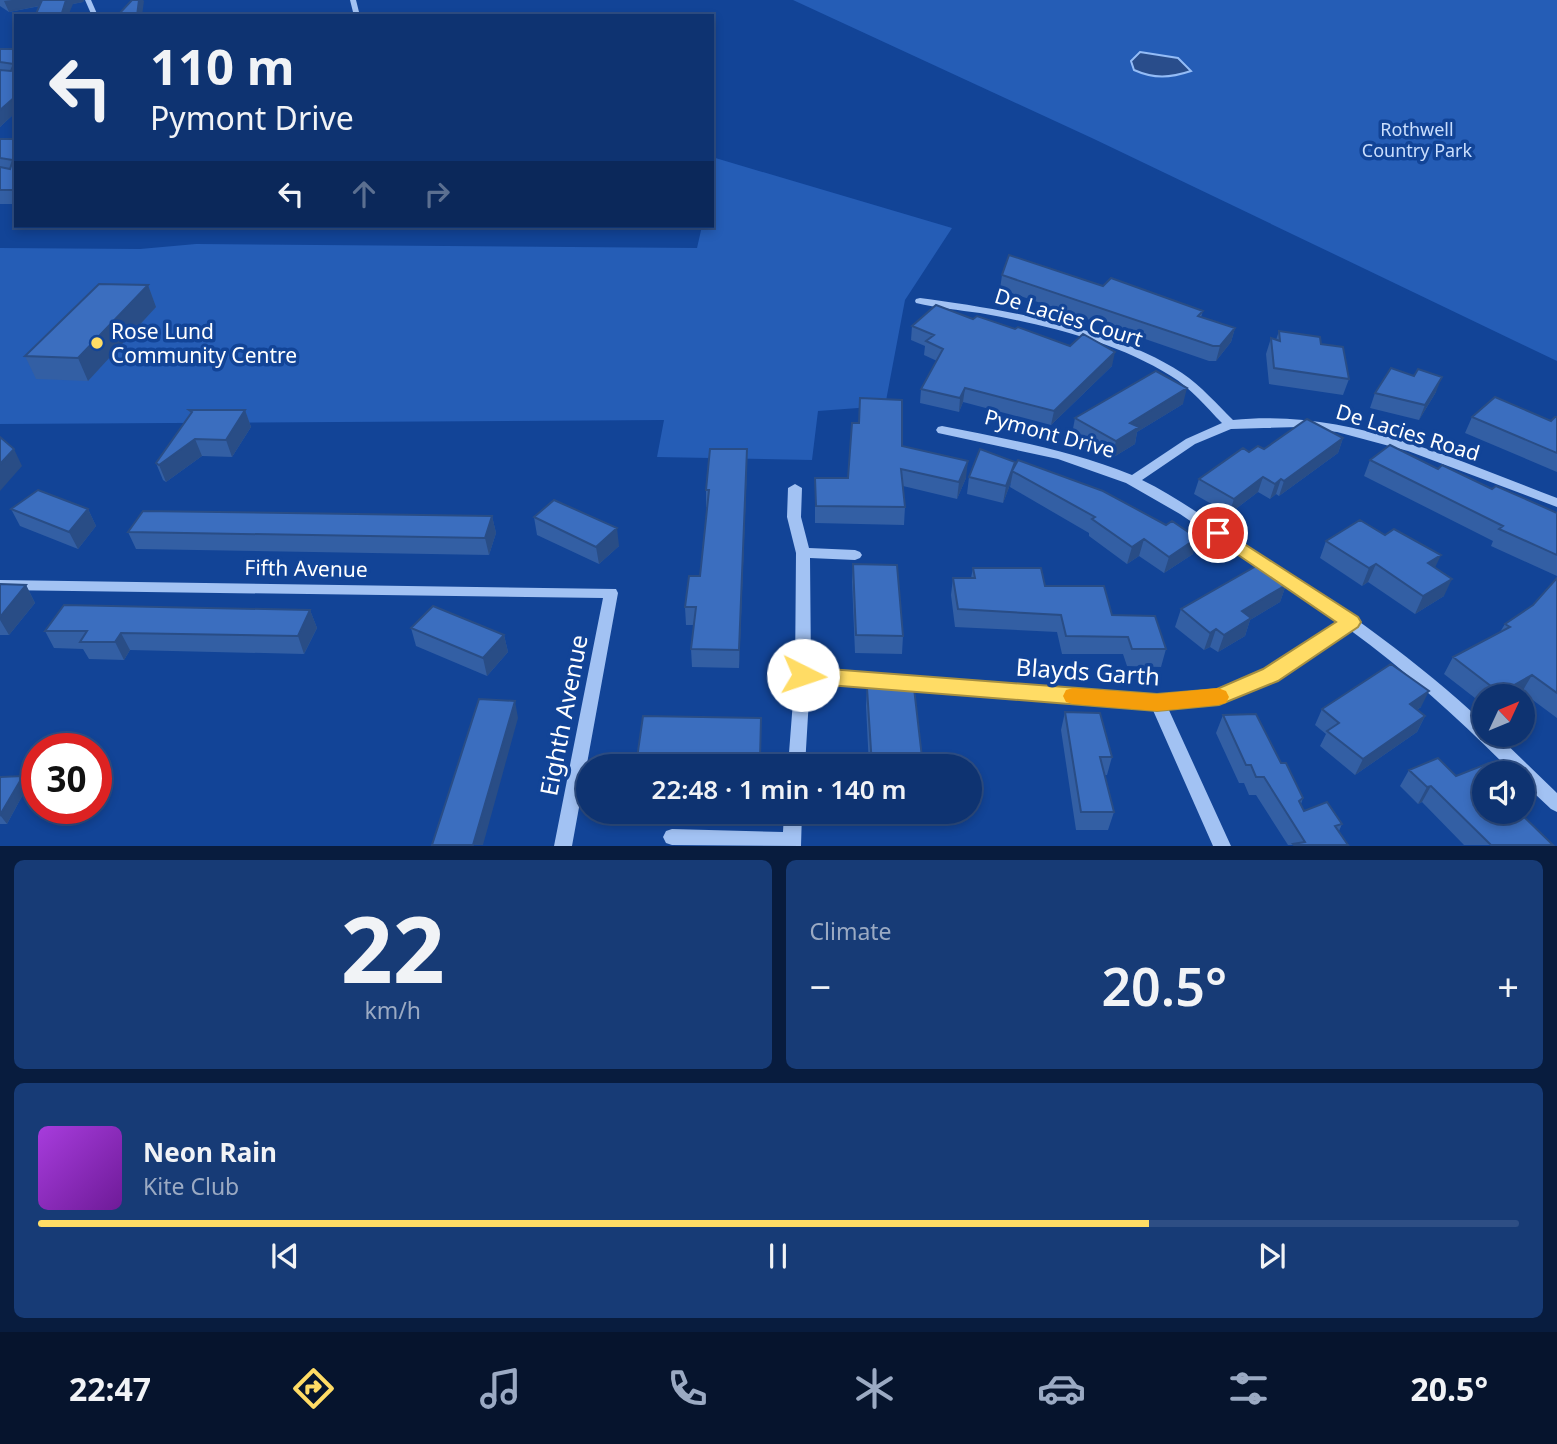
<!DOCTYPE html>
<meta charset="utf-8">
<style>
body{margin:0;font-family:"Noto Sans",sans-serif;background:#173b76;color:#f1f3f6;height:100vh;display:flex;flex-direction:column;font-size:26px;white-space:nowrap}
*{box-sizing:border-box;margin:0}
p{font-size:23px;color:#9baac3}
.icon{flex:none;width:38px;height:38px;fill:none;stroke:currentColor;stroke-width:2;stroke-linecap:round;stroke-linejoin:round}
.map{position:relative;height:846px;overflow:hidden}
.details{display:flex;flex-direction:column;gap:14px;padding:14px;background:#081c3e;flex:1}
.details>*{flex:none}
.guide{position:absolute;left:14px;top:14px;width:700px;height:214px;border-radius:0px;box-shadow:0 4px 10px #0003,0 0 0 2px #2e4e84;background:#0e3371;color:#f1f3f6;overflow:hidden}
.needle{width:46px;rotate:46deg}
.tools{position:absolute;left:1472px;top:684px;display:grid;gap:14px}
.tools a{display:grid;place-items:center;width:63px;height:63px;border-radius:50%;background:#0e3371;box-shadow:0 4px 10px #0003,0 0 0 2px #2e4e84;font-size:35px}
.speed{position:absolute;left:21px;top:733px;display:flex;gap:14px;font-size:35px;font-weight:700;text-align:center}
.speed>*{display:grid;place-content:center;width:91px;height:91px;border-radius:50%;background:#0e3371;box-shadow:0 4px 10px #0003,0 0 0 2px #2e4e84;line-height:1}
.speed .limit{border:10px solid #d22;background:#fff;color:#111}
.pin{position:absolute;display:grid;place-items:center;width:60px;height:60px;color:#fff;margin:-30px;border:4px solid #fff;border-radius:50%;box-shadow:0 2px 7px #0007}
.me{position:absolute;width:77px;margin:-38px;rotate:94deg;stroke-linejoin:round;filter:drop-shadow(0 0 5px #0008)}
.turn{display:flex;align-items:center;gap:24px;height:147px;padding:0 21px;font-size:32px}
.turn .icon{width:91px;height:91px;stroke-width:2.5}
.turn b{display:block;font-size:49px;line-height:60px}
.lanes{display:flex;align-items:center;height:66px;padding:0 21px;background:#0003;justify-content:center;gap:35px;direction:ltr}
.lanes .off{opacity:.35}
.big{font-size:52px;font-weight:600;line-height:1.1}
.details .card{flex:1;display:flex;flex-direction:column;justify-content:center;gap:10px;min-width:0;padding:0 24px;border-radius:10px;background:#173b76}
.details .dial{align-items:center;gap:0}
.dial b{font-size:91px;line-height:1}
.song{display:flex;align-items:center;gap:21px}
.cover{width:84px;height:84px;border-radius:10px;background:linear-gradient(135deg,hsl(280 70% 55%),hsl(280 70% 35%))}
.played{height:7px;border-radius:4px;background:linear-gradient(90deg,#ffdc65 75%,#2e4e84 75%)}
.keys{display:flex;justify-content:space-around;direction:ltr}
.heat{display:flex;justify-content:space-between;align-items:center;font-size:38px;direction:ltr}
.details .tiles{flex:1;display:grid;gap:14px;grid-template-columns:1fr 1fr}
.card:last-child{grid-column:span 2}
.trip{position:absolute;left:576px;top:754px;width:406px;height:70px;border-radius:35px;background:#0e3371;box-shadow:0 4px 10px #0003,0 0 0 2px #2e4e84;font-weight:600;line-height:70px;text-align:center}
.tabs{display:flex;height:112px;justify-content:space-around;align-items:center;background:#06142d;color:#9baac3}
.tabs .icon{width:49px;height:49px}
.tabs .selected{color:#ffdc65}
.tabs b{font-size:32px;color:#f1f3f6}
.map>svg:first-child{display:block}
</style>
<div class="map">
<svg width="1557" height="846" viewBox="0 0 1557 846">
<rect width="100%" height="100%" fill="#124497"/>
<!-- green -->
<path fill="#255db6" d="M793 0H1557V361L1094 139Z
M712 157 952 228 905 300 885 406 818 411 812 460 657 457 664 420 0 424V248L140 249 196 244 697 248 702 226H712Z"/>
<!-- water -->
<path fill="#294d8b" stroke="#94bcf6" stroke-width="2" d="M1140 52 1178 58 1191 71C1170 78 1154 79 1134 70L1131 61Z"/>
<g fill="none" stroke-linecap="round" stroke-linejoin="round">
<!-- minor -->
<path fill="#a2c2f3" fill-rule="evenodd" d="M85 0H91L98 16H92Z
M350 0H356L360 16H354Z
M920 298C1002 309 1112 327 1182 373 1201 386 1217 404 1233 420 1347 408 1454 459 1557 498V507L1408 451 1337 432 1299 427 1231 429 1195 444 1142 480C1179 498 1212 523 1246 545 1330 599 1411 655 1484 723V735H1497L1557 793V812L1551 809 1522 782V774H1514C1462 722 1409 673 1350 630L1277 679 1225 702 1168 708 1231 846H1213L1152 708 810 682 805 766H788L795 675 796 553 787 517 788 488 795 484 802 488 801 517 809 548 855 550 860 552 862 555 860 558 855 560 810 558 811 669 1157 696 1217 691 1265 671 1339 622 1180 514 1126 483 1058 459 938 433 936 430 938 427 942 426C1006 439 1071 450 1132 475L1186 439 1222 423C1206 407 1191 388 1171 376 1115 341 1045 325 980 313 959 310 937 308 916 303L915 301 916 299Z
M0 580 616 589 618 593 572 846H554L603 598 0 590Z
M784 812H802L801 846 672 845 666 843 663 837 666 831 672 829 783 832Z"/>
</g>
<!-- wall -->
<path fill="#335fa4" d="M0 0H84L83 2 73 4 40 6 9 12 0 6Z
M16 47V112L0 127V49H12Z
M0 139H16V204H0Z
M1002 275 1103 286 1203 311 1201 317 1235 328 1231 342 1216 361H1209L1000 289Z
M148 285 156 307 88 381 36 379 25 356Z
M973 319 1112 366 1051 425 963 402 959 412 920 403 921 389 937 361 924 355 925 346 911 340 912 326Z
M1279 331 1321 344 1349 379 1343 395 1269 384 1266 354 1271 338 1276 340Z
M1436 392 1419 420 1370 408 1375 393Z
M1183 404 1137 432 1135 444 1112 458 1072 434 1075 418Z
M189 410H245L251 427 232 457 202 456 166 482 163 480 156 463 191 414Z
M1472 417 1551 421 1557 417V472L1465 433Z
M1343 438 1338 453 1279 496 1276 494 1270 499 1258 492 1229 514 1194 494 1199 479 1249 452Z
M902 446 966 478 957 499 903 486 905 507 904 525 815 523V478H848Z
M1370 460 1438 469 1557 513V576L1491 546 1493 541 1364 476Z
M1015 462 1014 469 1193 554 1164 573 1139 556 1127 564 1089 536V533L1010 487 1011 482 1003 503 967 494 969 477Z
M747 466 739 668 692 667 691 649 694 625H686L685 607 700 576 707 507H706V490Z
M11 509H88L96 526 78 549 20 526Z
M492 516 496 533 489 555 136 549 128 532Z
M534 517 619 546 599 564 537 535Z
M1326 541 1435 567 1444 596 1415 614 1368 582 1362 586 1320 558Z
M853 564 903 636 902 654 855 653 852 581Z
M973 568 1045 586 1112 615 1166 649 1161 667 1127 666 1123 654H1062L1057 632 955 627 951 595 953 578H971Z
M1557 578V718L1522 692 1514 696H1484V705L1444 674 1453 657 1500 632 1505 624 1533 605Z
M0 584 26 585 35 603 9 635H0Z
M1286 585 1280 602 1250 620 1245 636 1218 652 1210 647 1204 650 1175 627 1181 609Z
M310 610 317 628 304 654 130 650 124 660 89 659 83 649 54 648 45 631Z
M411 628 504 635 508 652 487 676 416 646Z
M867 688 923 766H869L866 706Z
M1421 707 1417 710 1425 716 1417 732 1355 775 1320 746 1326 734 1315 725 1322 709Z
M1065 712 1112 757 1107 775H1104L1114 812 1108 830H1076L1061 730Z
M1223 715 1281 763 1303 798 1301 804 1304 811 1342 824 1339 831 1348 845H1288L1256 795H1249L1244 783H1239L1216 733Z
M761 718 760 766H638L637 758Z
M1409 770 1456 776 1484 812 1553 845H1464L1422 802 1418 804 1400 786Z
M0 777 28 785 7 824H0Z"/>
<!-- shaded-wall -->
<path fill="#294d86" d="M12 0H47L49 4 9 12 4 1Z
M66 0H84L83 2 73 4 68 16H61Z
M139 0H143L144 1 142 16H137Z
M16 96V112L0 127V110Z
M148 285 156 307 88 381 78 358Z
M1235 328 1231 342 1216 361 1220 346Z
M1115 352 1112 366 1051 425 1054 411Z
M1442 377 1436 392 1419 420 1425 405Z
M965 388 963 402 959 412 960 398Z
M1187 388 1183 404 1137 432 1135 444 1112 458 1116 441 1130 423Z
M245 410 251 427 232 457 226 440Z
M1343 438 1338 453 1279 496 1284 481Z
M195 439 202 456 166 482 159 465Z
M14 449 22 466 0 491V464Z
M747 449V466L739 668V650Z
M968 461 966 478 957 499 959 482Z
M1015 462 1011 482 1003 503 1006 486Z
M1263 477 1258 492 1229 514 1234 499Z
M1281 479 1276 494 1270 499 1275 484Z
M88 509 96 526 78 549 69 532Z
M492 516 496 533 489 555 485 538Z
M617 528 619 546 599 564 596 547Z
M1197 538 1193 554 1164 573 1169 557Z
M1144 539 1139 556 1127 564 1132 547Z
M1441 555 1433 572 1428 563Z
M1376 564 1368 582 1362 586 1369 568Z
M1452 579 1444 596 1415 614 1423 596Z
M26 585 35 603 9 635 0 620V617Z
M1286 585 1280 602 1250 620 1245 636 1218 652 1224 635 1242 611Z
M310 610 317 628 304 654 298 636Z
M1216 629 1210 647 1204 650 1210 633Z
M121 633 130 650 124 660 115 642Z
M504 635 508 652 487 676 483 658Z
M1532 675 1522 692 1514 696H1498L1500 693Z
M1429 691 1421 707 1402 720 1410 704Z
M515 701 518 718 483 845H473Z
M1425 716 1417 732 1355 775 1363 759Z
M23 776 28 785 7 824 0 815Z
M1431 786 1422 802 1418 804 1427 787Z"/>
<!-- building -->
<path fill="#3b6ebf" stroke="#294d86" stroke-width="2" d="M42 0H66L61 16H35Z
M132 0H139L137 16H117Z
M16 47V96L0 110V70L11 71 14 64 0 62V49H12Z
M0 139H16V190H0V167L10 169 13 160 0 158Z
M1009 255 1103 286 1111 278 1203 311 1198 316 1235 328 1220 346H1213L1002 275Z
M99 284 148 285 78 358 25 356Z
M936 305 973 319 977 316 1015 329 1018 327 1070 346 1083 334 1115 352 1054 411 965 388 960 398 921 389 943 349 926 341 934 335 912 326Z
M1279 331 1320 337 1321 344 1343 347 1349 379 1274 368 1271 338 1280 341Z
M1391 368 1414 376 1418 369 1442 377 1425 405 1375 393Z
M1156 371 1187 388 1130 423 1139 427 1116 441 1075 418Z
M1495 397 1551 421 1555 417H1557V453L1472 417Z
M860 398 902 400V446L968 461 959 482 901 469 905 507 816 506 815 478H848L852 423H859Z
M189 410H245L226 440 195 439 159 465 156 463 192 412Z
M1307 419 1343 438 1284 481 1281 479 1275 484 1263 477 1234 499 1199 479 1243 448 1249 452 1258 446 1264 449Z
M0 437 14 449 0 464Z
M1390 445 1438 469 1442 465 1492 489 1496 486 1557 513V555L1499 529 1503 526 1370 460Z
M710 449H747L739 650 691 649 696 607H685L689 576H700L709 490H706Z
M980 449 1015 462 1006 486 969 477Z
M1018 460 1103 491 1166 525 1172 521 1197 538 1169 557 1144 539 1132 547 1092 519 1095 517 1012 471Z
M38 490 88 509 69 532 11 509Z
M554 500 617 528 596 547 534 517Z
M143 511 492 516 485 538 128 532Z
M1360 520 1385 535 1394 529 1441 555 1428 563 1452 579 1423 596 1376 564 1369 568 1326 541Z
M853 564 897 565 903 636 856 635Z
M1258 565 1286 585 1242 611 1251 618 1224 635 1216 629 1210 633 1181 609Z
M973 568H1041L1045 586H1104L1112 615 1155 616 1166 649H1132L1128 637 1066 636 1061 615 958 609 953 578H975Z
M1557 578V693L1532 675 1500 693 1453 657 1510 627 1505 624 1533 605Z
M0 584 26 585 0 617Z
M64 605 310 610 298 636 121 633 115 642H80L87 631H45Z
M433 606 504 635 483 658 411 628Z
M1391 664 1429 691 1410 704 1425 716 1363 759 1327 731 1339 723 1322 709Z
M867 688H914L923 766H872Z
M479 699 515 701 473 845H432Z
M1065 712 1100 713 1112 757H1100L1114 812H1081Z
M1256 714 1281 763H1286L1303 798 1299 801 1304 811 1327 802 1342 824 1335 826 1348 845H1294L1293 844 1305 842 1264 777H1256L1251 765H1246L1223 715Z
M643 716 761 718 760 760 637 758Z
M1438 758 1456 776 1489 763 1500 774H1484V812H1519L1553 845H1491L1431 786 1427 787 1409 770Z
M23 776 0 815V777Z"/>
<!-- route -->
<path fill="#ffdc65" stroke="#a68f42" stroke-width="2" d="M1218 527 1358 617 1361 622 1358 627 1278 681 1219 705 1157 711 803 683 796 681 793 675 796 669 803 667 1157 694 1217 689 1263 669 1336 622 1212 537 1209 533Z"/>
<!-- slow -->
<path fill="#f59e0b" d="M1073 688 1157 694 1218 688 1226 691 1229 697 1226 703 1218 705 1157 711 1073 704 1066 702 1063 696 1066 690Z"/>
<!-- markers -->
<circle fill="#ffdc65" stroke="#124497" stroke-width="2.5" cx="97" cy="343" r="7"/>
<g text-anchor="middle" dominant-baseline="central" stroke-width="7" stroke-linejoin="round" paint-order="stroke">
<!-- far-park labels -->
<g font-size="18" fill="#cadefd" stroke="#124497">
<text x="1417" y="129">Rothwell<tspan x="1417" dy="21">Country Park</tspan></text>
</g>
<!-- street labels -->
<g font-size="21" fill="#fff" stroke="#124497">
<text transform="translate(1069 317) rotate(17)">De Lacies Court</text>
<text transform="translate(1408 432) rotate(17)">De Lacies Road</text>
<text transform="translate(1050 433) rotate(15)">Pymont Drive</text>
<text transform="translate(306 568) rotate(1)">Fifth Avenue</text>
</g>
<!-- poi labels -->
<g font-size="21" fill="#fff" stroke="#124497" text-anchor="start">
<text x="111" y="331">Rose Lund<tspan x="111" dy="24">Community Centre</tspan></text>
</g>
<!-- near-street labels -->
<g font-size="24" fill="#fff" stroke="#124497">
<text transform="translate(1088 671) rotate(4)">Blayds Garth</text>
<text transform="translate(563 715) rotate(-79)">Eighth Avenue</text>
</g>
</g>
</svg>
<div class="tools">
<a><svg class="needle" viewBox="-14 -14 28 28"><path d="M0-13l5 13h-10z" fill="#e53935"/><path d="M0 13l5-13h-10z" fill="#9baac3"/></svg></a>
<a><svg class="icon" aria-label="sound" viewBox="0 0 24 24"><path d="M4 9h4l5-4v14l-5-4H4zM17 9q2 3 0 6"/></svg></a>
</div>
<div class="speed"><div class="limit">30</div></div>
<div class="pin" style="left:1218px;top:533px;background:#d93025"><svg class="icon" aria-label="arrive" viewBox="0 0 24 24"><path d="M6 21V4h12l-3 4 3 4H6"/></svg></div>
<svg class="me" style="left:803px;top:675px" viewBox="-20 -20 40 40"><circle r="19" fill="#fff"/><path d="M0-13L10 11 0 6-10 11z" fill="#ffdc65"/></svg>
<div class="trip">22:48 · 1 min · 140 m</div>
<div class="guide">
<div class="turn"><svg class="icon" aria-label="left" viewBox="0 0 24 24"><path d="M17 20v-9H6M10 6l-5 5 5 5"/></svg><div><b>110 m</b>Pymont Drive</div></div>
<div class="lanes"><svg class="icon" aria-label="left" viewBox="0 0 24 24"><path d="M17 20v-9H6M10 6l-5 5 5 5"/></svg><svg class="icon off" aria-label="ahead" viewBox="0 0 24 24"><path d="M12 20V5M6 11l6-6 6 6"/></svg><svg class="icon off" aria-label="right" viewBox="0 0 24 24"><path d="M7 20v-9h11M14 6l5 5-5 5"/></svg></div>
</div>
</div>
<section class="details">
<div class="tiles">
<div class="card dial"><b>22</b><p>km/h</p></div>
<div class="card"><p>Climate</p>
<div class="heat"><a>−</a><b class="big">20.5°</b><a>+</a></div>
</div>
<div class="card">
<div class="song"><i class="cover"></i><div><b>Neon Rain</b><p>Kite Club</p></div></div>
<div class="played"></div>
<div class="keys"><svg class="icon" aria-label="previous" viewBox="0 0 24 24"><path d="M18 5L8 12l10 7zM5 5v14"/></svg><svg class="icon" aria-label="pause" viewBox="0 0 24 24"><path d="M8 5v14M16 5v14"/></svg><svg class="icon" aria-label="next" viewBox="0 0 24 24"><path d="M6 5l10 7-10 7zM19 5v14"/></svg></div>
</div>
</div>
</section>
<nav class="tabs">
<b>22:47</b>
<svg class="icon selected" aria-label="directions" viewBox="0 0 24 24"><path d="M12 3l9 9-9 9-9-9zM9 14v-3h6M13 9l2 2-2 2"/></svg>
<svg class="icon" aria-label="music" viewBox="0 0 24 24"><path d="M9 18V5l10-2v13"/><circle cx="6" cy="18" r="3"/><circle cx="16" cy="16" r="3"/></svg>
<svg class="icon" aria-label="phone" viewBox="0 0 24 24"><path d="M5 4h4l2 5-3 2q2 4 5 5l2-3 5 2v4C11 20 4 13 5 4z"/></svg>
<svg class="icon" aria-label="climate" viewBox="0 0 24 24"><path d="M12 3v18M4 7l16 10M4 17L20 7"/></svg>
<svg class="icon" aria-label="car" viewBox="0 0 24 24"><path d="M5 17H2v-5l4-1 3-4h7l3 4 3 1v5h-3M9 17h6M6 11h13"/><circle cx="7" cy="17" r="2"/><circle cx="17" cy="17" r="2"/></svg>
<svg class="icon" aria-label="filters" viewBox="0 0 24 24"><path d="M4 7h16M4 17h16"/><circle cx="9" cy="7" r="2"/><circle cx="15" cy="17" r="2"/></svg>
<b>20.5°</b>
</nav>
